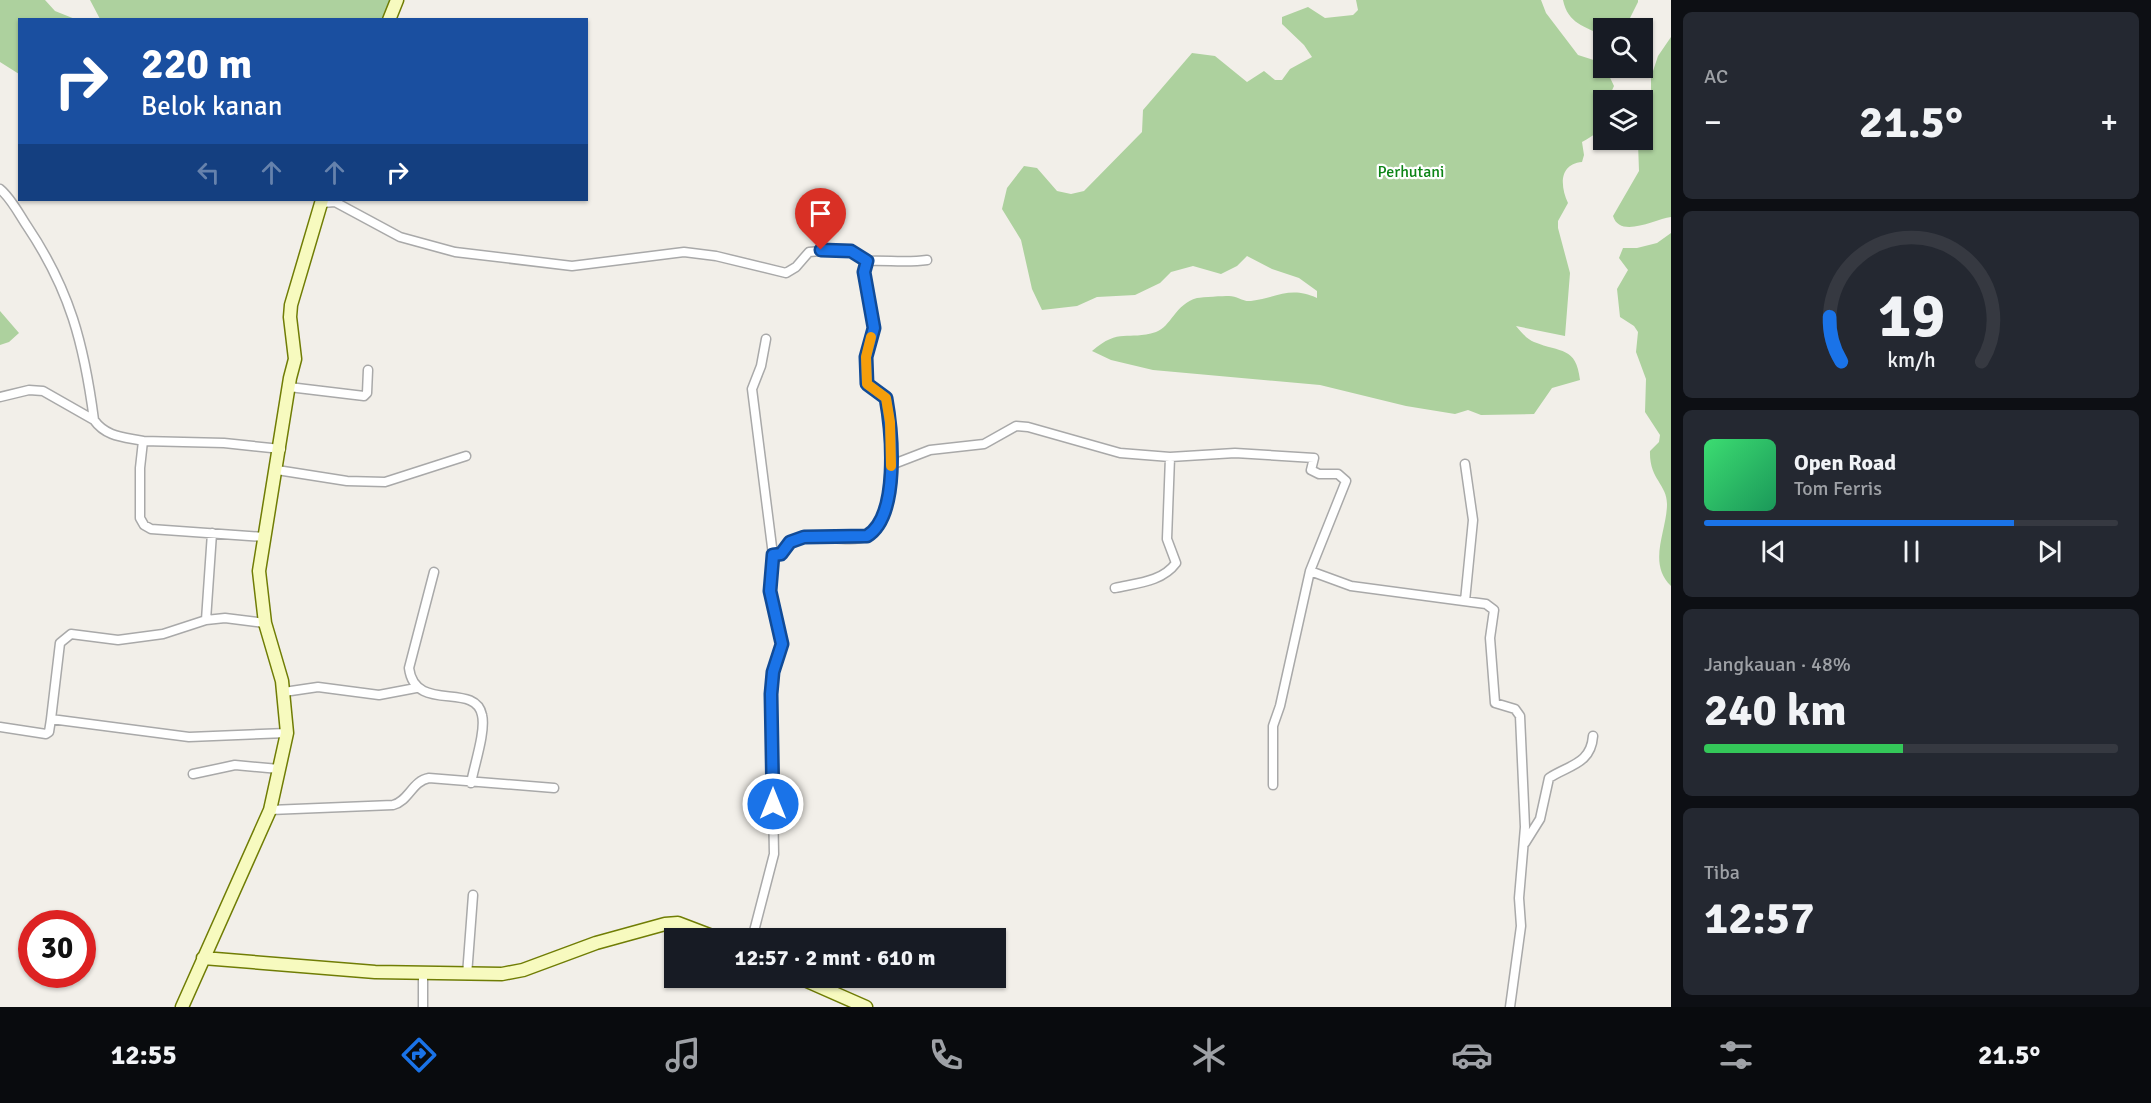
<!DOCTYPE html>
<html lang="id">
<meta charset="utf-8">
<style>
body{margin:0;font-family:Signika,sans-serif;background:#242831;color:#f1f3f6;height:100vh;display:flex;flex-direction:column;font-size:22px;white-space:nowrap}
*{box-sizing:border-box;margin:0}
p{font-size:20px;color:#9ea1a6}
.icon{flex:none;width:33px;height:33px;fill:none;stroke:currentColor;stroke-width:2;stroke-linecap:round;stroke-linejoin:round}
.map{position:relative;flex:1;overflow:hidden}
.details{display:flex;flex-direction:column;gap:12px;padding:12px;background:#0d0f14;width:480px}
.details>*{flex:none}
.hud{position:absolute;left:18px;top:18px;width:570px;height:183px;border-radius:0px;box-shadow:0 2px 4px #0004;background:#1a4fa0;color:#fff;overflow:hidden}
.controls{position:absolute;left:1593px;top:18px;display:grid;gap:12px}
.controls a{display:grid;place-items:center;width:60px;height:60px;border-radius:0px;background:#171b24;box-shadow:0 2px 4px #0004;font-size:30px}
.speed{position:absolute;left:18px;top:910px;display:flex;gap:12px;font-size:30px;font-weight:700;text-align:center}
.speed>*{display:grid;place-content:center;width:78px;height:78px;border-radius:50%;background:#171b24;box-shadow:0 2px 4px #0004;line-height:1}
.speed .limit{border:9px solid #d22;background:#fff;color:#111}
.pin{position:absolute;display:grid;place-items:center;width:51px;height:51px;color:#fff;margin:-62px -26px;border-radius:50% 50% 50% 0;rotate:-45deg;box-shadow:0 0 6px #0007}
.pin .icon{rotate:45deg}
.me{position:absolute;width:66px;margin:-33px;rotate:0deg;stroke-linejoin:round;filter:drop-shadow(0 0 4px #0008)}
.turn{display:flex;align-items:center;gap:21px;height:126px;padding:0 24px;font-size:27px}
.turn .icon{width:78px;height:78px;stroke-width:2.5}
.turn b{display:block;font-size:42px;line-height:51px}
.lanes{display:flex;align-items:center;height:57px;padding:0 24px;background:#0003;justify-content:center;gap:30px;direction:ltr}
.lanes .off{opacity:.35}
.big{font-size:45px;font-weight:700;line-height:1.1}
.details .tile{flex:1;display:flex;flex-direction:column;justify-content:center;gap:9px;min-width:0;padding:0 21px;border-radius:9px;background:#242831}
.details .dial{align-items:center;gap:0}
.dial svg{height:156px;overflow:visible;fill:none;stroke:#363941;stroke-width:7;stroke-linecap:round;text-anchor:middle}
.dial text{fill:#f1f3f6;stroke:none}
.song{display:flex;align-items:center;gap:18px}
.cover{width:72px;height:72px;border-radius:9px;background:linear-gradient(135deg,hsl(140 70% 55%),hsl(150 70% 35%))}
.played{height:6px;border-radius:3px;background:linear-gradient(90deg,#1a73e8 75%,#363941 75%)}
.keys{display:flex;justify-content:space-around;direction:ltr}
.heat{display:flex;justify-content:space-between;align-items:center;font-size:33px;direction:ltr}
.charge{height:9px;border-radius:4px;background:linear-gradient(90deg,#34c759 48%,#363941 0)}
.trip{position:absolute;left:664px;top:928px;width:342px;height:60px;border-radius:0px;background:#171b24;box-shadow:0 2px 4px #0004;font-weight:700;line-height:60px;text-align:center}
.menu{display:flex;height:96px;justify-content:space-around;align-items:center;background:#090b0e;color:#9ea1a6}
.menu .icon{width:42px;height:42px}
.menu .on{color:#1a73e8}
.menu b{font-size:27px;color:#f1f3f6}
main{display:flex;flex:1;min-height:0}
.map>svg:first-child{display:block}
</style>
<main>
<div class="map">
<svg width="1671" height="1007" viewBox="0 0 1671 1007">
<rect width="100%" height="100%" fill="#f2efe9"/>
<!-- forest -->
<path fill="#add19e" d="M0 0H45L55 11 75 19 20 20 19 74 0 62Z
M90 0H394L386 20 100 19Z
M1356 0H1541L1546 13 1578 55 1603 63 1614 86 1608 99 1604 100C1602 125 1606 129 1582 142L1584 155 1582 162C1559 164 1560 186 1568 203L1558 221V228L1570 273 1565 336 1516 326C1521 332 1527 339 1534 342 1561 353 1576 346 1580 380L1552 388 1534 414 1481 415 1468 410 1455 414 1406 406 1320 385 1153 370 1111 360 1092 351C1120 327 1127 341 1156 332 1171 327 1175 304 1197 298 1203 297 1223 296 1229 296 1237 296 1243 302 1251 301 1278 297 1291 286 1317 298V291L1299 278 1272 269 1247 256 1237 266 1221 274 1193 266 1171 272 1160 283 1135 295 1097 297 1077 306 1042 310 1032 289 1021 240 1002 209 1007 188 1024 166 1037 168 1057 191 1071 194 1084 191 1142 132 1143 110 1192 53 1215 56 1247 82 1264 71 1275 80H1282L1290 69 1312 57 1304 45 1282 24V17L1308 7 1325 18 1353 15 1358 10Z
M1563 0H1638V2L1625 28H1604L1603 36C1585 26 1568 24 1563 0Z
M1671 37V217C1655 219 1620 239 1613 216L1639 171 1638 143V140H1642L1643 124 1651 99V77L1658 56Z
M1671 233V586C1647 563 1667 531 1667 504 1667 484 1649 479 1650 451L1659 442 1660 435 1645 412 1646 379 1636 352 1638 332 1634 326 1620 317 1617 289 1628 270 1619 258 1623 248H1637L1657 243Z
M0 311 19 333 9 342 0 345Z"/>
<g fill="none" stroke-linecap="round" stroke-linejoin="round">
<!-- street casing -->
<g stroke="#a9a9a9" stroke-width="11">
<path id="street" d="M0 189C11 198 19 214 27 226 70 290 84 344 94 420 106 437 124 437 143 441L140 468V518L144 525 151 529 264 537
M322 203 335 202 400 237 455 252 572 266 684 252 716 256 786 273 796 267 809 252 821 251H851L867 261
M289 387 364 396 367 393 368 370
M0 397 29 390 43 391 94 420
M143 441 224 443 281 449
M1465 464 1473 520 1465 601
M891 465 930 450 984 444 1016 426 1028 427 1120 453 1170 457 1235 453 1314 458 1311 470 1319 474H1338L1346 481 1310 571 1280 706 1273 726V785
M277 470 347 481 385 482 466 456
M773 555 781 554C805 522 837 547 868 536 899 524 891 425 886 398L867 384 866 357 874 328 864 272 867 261C887 260 907 263 927 260
M1310 571 1351 586 1486 604 1494 610 1490 638 1495 703 1515 709 1520 716 1525 827 1519 898 1521 926 1510 1007
M434 572 409 668C415 714 475 681 482 715 486 731 474 766 471 783
M1115 588C1137 583 1162 582 1176 563L1167 539 1170 457
M206 620 212 533
M284 692 318 687 379 695 416 688
M51 719 60 643 71 634 118 640 163 634 206 620 225 618 265 623
M0 727 46 734 49 732 51 719 189 737 287 733
M193 774 235 765 279 769
M270 810 393 805C409 801 412 781 429 778L554 788
M1525 843 1540 819 1549 778C1569 765 1591 764 1593 736
M752 939 774 854 771 694 773 672 782 644 770 591 773 555 752 389 761 366 766 339
M467 975 473 895
M423 1007V973"/>
</g>
<!-- secondary casing -->
<g stroke="#707d05" stroke-width="15">
<path id="secondary" d="M389 20 397 0
M203 958 375 972 502 974 523 970 596 943 665 924 678 923 720 939
M800 978 866 1007
M182 1007 270 810 287 733 282 681 265 623 259 571 290 378 295 359 290 317 291 305 322 200"/>
</g>
<!-- street -->
<use href="#street" stroke="#fff" stroke-width="8"/>
<!-- secondary -->
<use href="#secondary" stroke="#f7fabf" stroke-width="12"/>
</g>
<g fill="none" stroke-linecap="round" stroke-linejoin="round">
<!-- route casing -->
<g stroke="#114b97" stroke-width="15">
<path id="route" d="M773 804 771 694 773 672 782 644 770 591 773 555 781 554 790 542 804 537 867 536C900 516 892 432 886 398L867 384 866 357 874 328 864 272 867 261 851 251 821 250"/>
</g>
<!-- route -->
<use href="#route" stroke="#1a73e8" stroke-width="10"/>
<!-- slow -->
<path stroke="#f59e0b" stroke-width="10" d="M871 337 866 357 867 384 886 398 890 422 891 466"/>
</g>
<g text-anchor="middle" dominant-baseline="central" stroke-width="4.5" stroke-linejoin="round" paint-order="stroke">
<!-- park labels -->
<g font-size="16" fill="#0c8416" stroke="#fff">
<text x="1411" y="172">Perhutani</text>
</g>
</g>
</svg>
<div class="controls">
<a><svg class="icon" aria-label="search" viewBox="0 0 24 24"><circle cx="10" cy="10" r="6"/><path d="M15 15l6 6"/></svg></a>
<a><svg class="icon" aria-label="layers" viewBox="0 0 24 24"><path d="M12 4l9 5-9 5-9-5zM3 14l9 5 9-5"/></svg></a>
</div>
<div class="speed"><div class="limit">30</div></div>
<div class="pin" style="left:821px;top:250px;background:#d93025"><svg class="icon" aria-label="arrive" viewBox="0 0 24 24"><path d="M6 21V4h12l-3 4 3 4H6"/></svg></div>
<svg class="me" style="left:773px;top:804px" viewBox="-20 -20 40 40"><circle r="17" fill="#1a73e8" stroke="#fff" stroke-width="3"/><path d="M0-11L8 9 0 5-8 9z" fill="#fff"/></svg>
<div class="trip">12:57 · 2 mnt · 610 m</div>
<div class="hud">
<div class="turn"><svg class="icon" aria-label="right" viewBox="0 0 24 24"><path d="M7 20v-9h11M14 6l5 5-5 5"/></svg><div><b>220 m</b>Belok kanan</div></div>
<div class="lanes"><svg class="icon off" aria-label="left" viewBox="0 0 24 24"><path d="M17 20v-9H6M10 6l-5 5 5 5"/></svg><svg class="icon off" aria-label="ahead" viewBox="0 0 24 24"><path d="M12 20V5M6 11l6-6 6 6"/></svg><svg class="icon off" aria-label="ahead" viewBox="0 0 24 24"><path d="M12 20V5M6 11l6-6 6 6"/></svg><svg class="icon" aria-label="right" viewBox="0 0 24 24"><path d="M7 20v-9h11M14 6l5 5-5 5"/></svg></div>
</div>
</div>
<section class="details">
<div class="tile"><p>AC</p>
<div class="heat"><a>−</a><b class="big">21.5°</b><a>+</a></div>
</div>
<div class="tile dial"><svg viewBox="0 0 100 80">
<path d="M14 69A42 42 0 1 1 86 69"/>
<path d="M14 69A42 42 0 0 1 8 46" stroke="#1a73e8"/>
<text x="50" y="56" font-size="32" font-weight="700">19</text>
<text x="50" y="72" font-size="11">km/h</text>
</svg></div>
<div class="tile">
<div class="song"><i class="cover"></i><div><b>Open Road</b><p>Tom Ferris</p></div></div>
<div class="played"></div>
<div class="keys"><svg class="icon" aria-label="previous" viewBox="0 0 24 24"><path d="M18 5L8 12l10 7zM5 5v14"/></svg><svg class="icon" aria-label="pause" viewBox="0 0 24 24"><path d="M8 5v14M16 5v14"/></svg><svg class="icon" aria-label="next" viewBox="0 0 24 24"><path d="M6 5l10 7-10 7zM19 5v14"/></svg></div>
</div>
<div class="tile"><p>Jangkauan · 48%</p><b class="big">240 km</b><div class="charge"></div></div>
<div class="tile"><p>Tiba</p><b class="big">12:57</b></div>
</section>
</main>
<nav class="menu">
<b>12:55</b>
<svg class="icon on" aria-label="directions" viewBox="0 0 24 24"><path d="M12 3l9 9-9 9-9-9zM9 14v-3h6M13 9l2 2-2 2"/></svg>
<svg class="icon" aria-label="music" viewBox="0 0 24 24"><path d="M9 18V5l10-2v13"/><circle cx="6" cy="18" r="3"/><circle cx="16" cy="16" r="3"/></svg>
<svg class="icon" aria-label="phone" viewBox="0 0 24 24"><path d="M5 4h4l2 5-3 2q2 4 5 5l2-3 5 2v4C11 20 4 13 5 4z"/></svg>
<svg class="icon" aria-label="climate" viewBox="0 0 24 24"><path d="M12 3v18M4 7l16 10M4 17L20 7"/></svg>
<svg class="icon" aria-label="car" viewBox="0 0 24 24"><path d="M5 17H2v-5l4-1 3-4h7l3 4 3 1v5h-3M9 17h6M6 11h13"/><circle cx="7" cy="17" r="2"/><circle cx="17" cy="17" r="2"/></svg>
<svg class="icon" aria-label="filters" viewBox="0 0 24 24"><path d="M4 7h16M4 17h16"/><circle cx="9" cy="7" r="2"/><circle cx="15" cy="17" r="2"/></svg>
<b>21.5°</b>
</nav>
